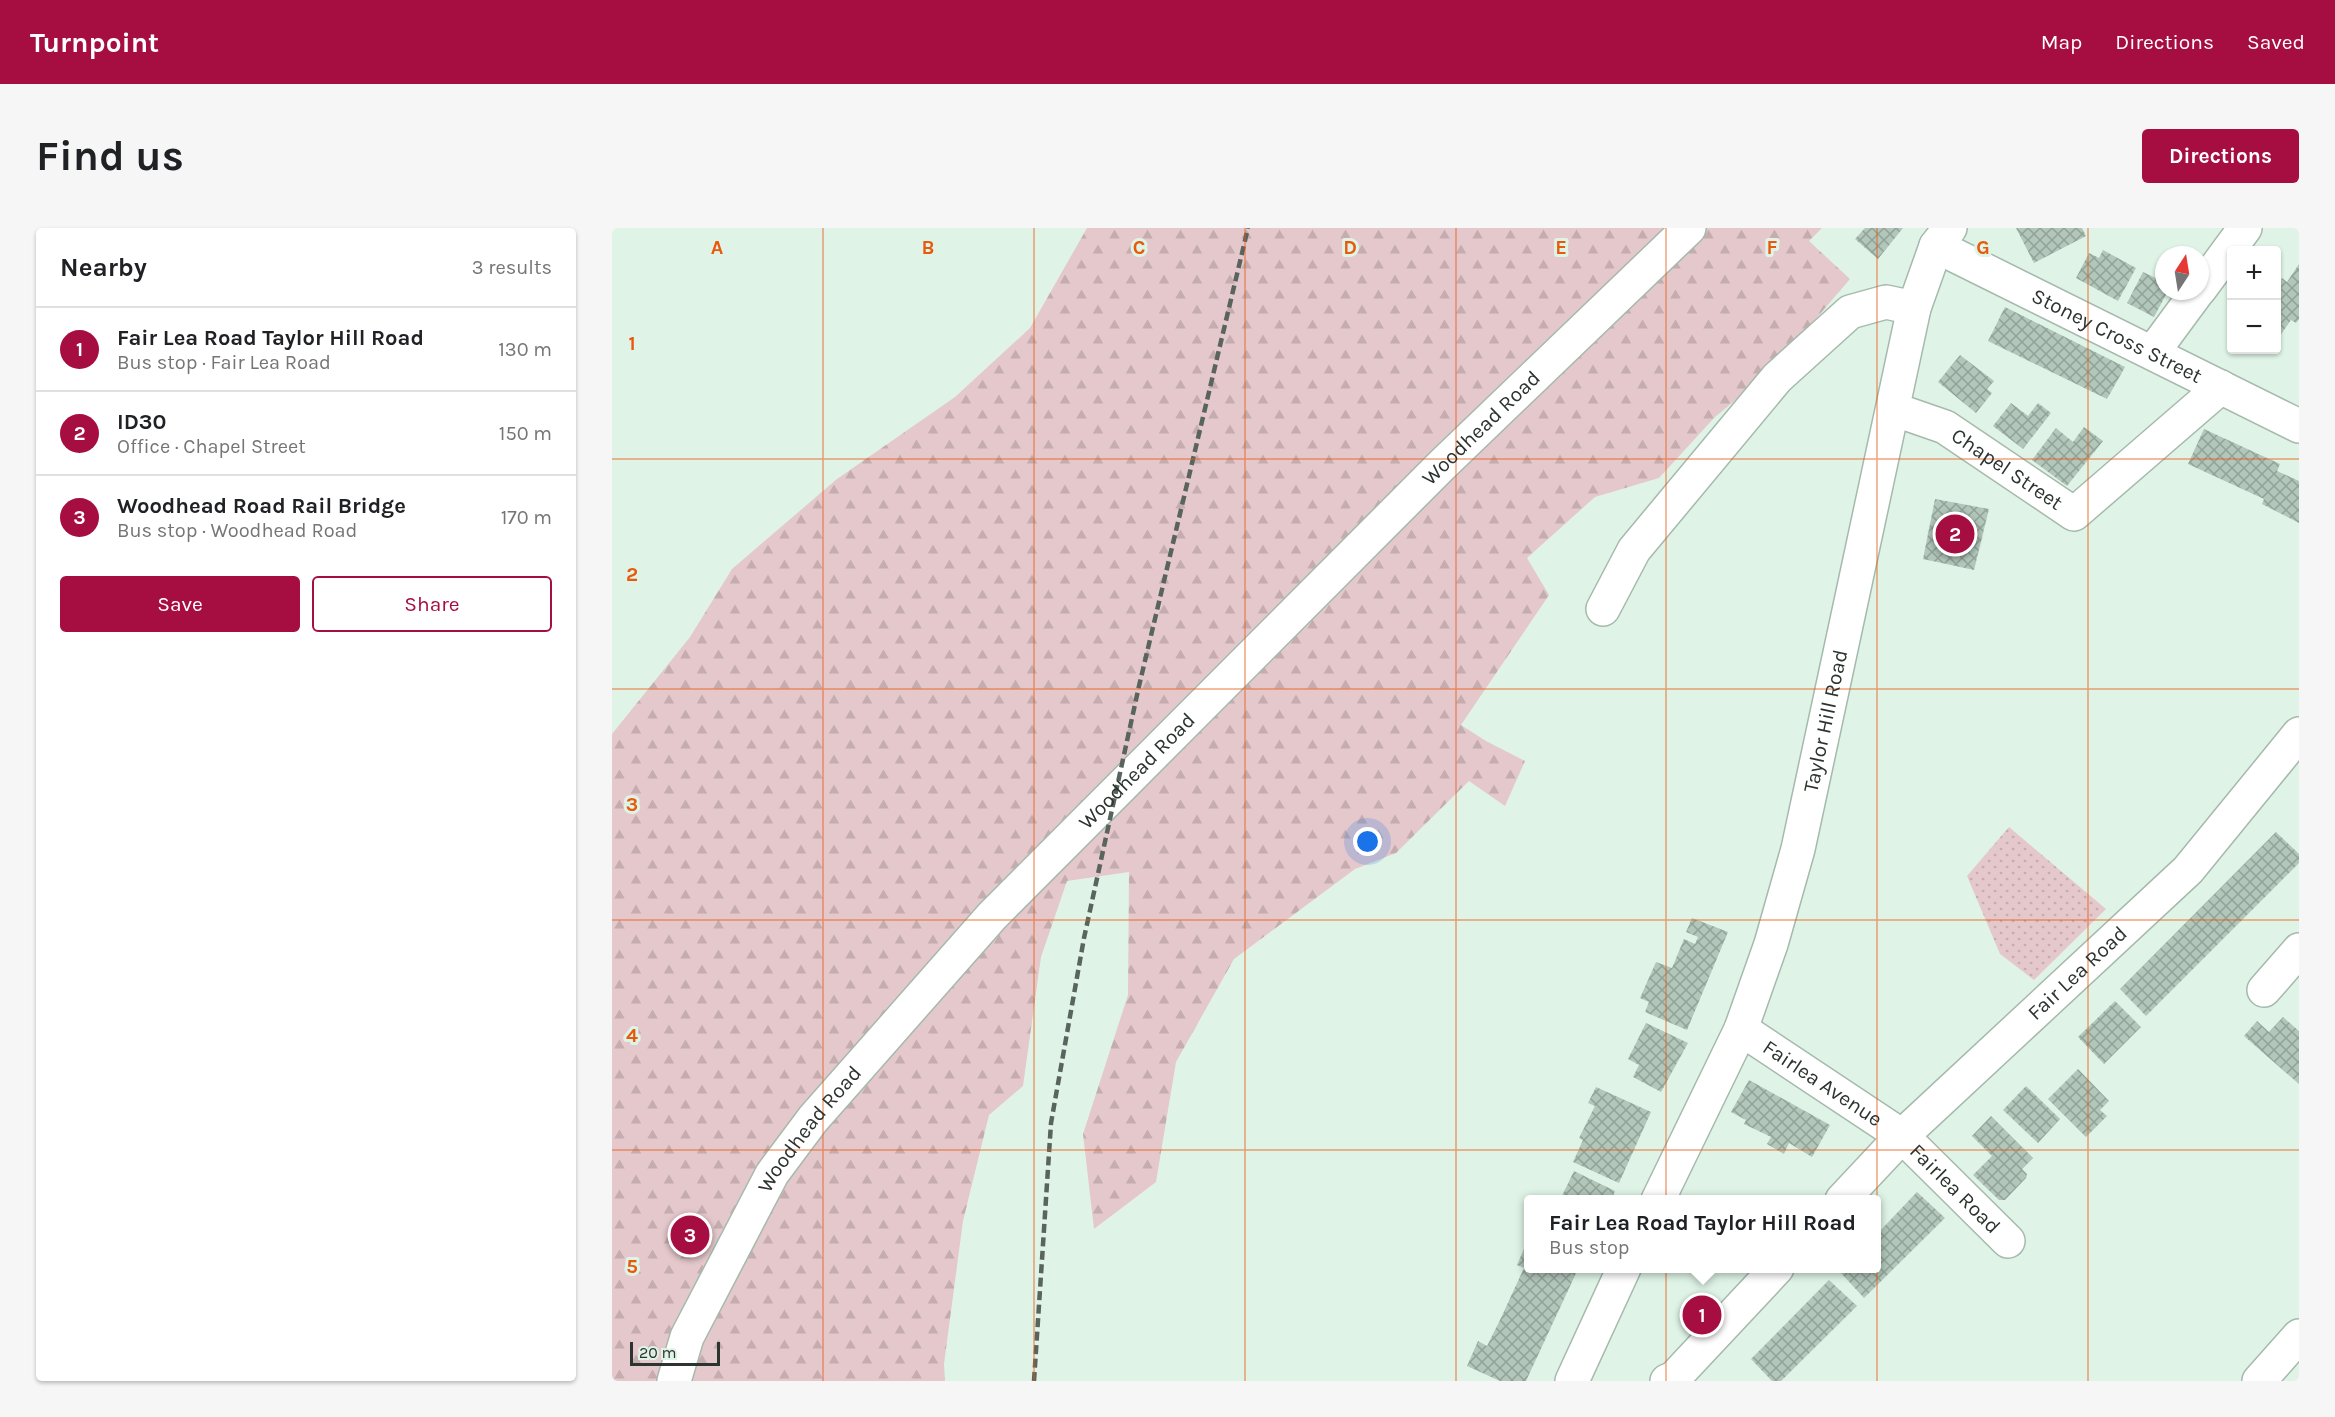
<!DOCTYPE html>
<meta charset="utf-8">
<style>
:root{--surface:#fff;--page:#f6f6f6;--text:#202124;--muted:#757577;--line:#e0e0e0;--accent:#a60e41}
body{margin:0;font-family:Karla,sans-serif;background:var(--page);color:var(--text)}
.controls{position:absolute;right:18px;top:18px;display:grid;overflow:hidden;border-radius:6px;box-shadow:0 2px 4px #0004}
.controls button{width:54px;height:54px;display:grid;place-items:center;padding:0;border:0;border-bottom:2px solid var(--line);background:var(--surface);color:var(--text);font:30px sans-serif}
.compass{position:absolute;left:1543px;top:18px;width:54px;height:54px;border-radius:50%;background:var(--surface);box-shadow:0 2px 4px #0004;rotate:12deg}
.scale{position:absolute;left:18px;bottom:15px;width:90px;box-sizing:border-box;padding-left:6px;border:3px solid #2c342f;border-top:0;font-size:16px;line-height:21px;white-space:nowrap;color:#2c342f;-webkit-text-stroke:4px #dff4e7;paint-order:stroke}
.you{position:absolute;left:756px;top:614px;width:21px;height:21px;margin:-15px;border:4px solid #fff;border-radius:50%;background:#1a73e8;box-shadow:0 0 0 9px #1a73e833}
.badge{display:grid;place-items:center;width:39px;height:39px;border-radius:50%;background:var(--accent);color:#fff;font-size:20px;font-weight:700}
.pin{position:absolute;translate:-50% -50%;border:3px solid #fff;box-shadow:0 2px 6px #0006}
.popup{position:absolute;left:912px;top:967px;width:357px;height:78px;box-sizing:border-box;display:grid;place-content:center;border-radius:6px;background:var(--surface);filter:drop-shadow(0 2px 4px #0005);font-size:20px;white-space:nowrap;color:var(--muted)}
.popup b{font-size:22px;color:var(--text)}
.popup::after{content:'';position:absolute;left:50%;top:100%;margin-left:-12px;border:12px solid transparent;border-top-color:var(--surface)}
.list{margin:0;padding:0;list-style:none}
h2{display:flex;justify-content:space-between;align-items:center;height:78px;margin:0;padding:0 24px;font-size:26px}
h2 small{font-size:20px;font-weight:400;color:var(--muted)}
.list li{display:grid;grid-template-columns:39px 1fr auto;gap:18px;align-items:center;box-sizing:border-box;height:84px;padding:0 24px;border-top:2px solid var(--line)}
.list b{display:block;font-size:22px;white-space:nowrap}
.list p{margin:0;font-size:20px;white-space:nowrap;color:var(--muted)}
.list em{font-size:20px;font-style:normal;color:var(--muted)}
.actions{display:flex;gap:12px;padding:18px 24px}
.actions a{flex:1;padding:14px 0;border:2px solid var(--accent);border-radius:6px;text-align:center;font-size:21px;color:var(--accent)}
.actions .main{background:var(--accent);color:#fff}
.map{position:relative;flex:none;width:1687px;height:1153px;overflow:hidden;border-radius:6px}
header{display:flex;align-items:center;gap:36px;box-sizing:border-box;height:84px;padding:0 30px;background:var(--accent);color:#fff}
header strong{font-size:28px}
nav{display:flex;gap:33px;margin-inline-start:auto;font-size:21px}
.intro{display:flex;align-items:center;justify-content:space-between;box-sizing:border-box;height:144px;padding:0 36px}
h1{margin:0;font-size:42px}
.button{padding:15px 27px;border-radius:6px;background:var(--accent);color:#fff;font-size:21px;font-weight:700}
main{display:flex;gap:36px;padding:0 36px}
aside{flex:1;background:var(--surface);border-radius:6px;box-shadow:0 2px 4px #0004}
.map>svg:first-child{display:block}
</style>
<header>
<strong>Turnpoint</strong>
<nav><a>Map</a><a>Directions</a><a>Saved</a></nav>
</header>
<div class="intro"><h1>Find us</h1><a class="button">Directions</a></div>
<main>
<aside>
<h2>Nearby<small>3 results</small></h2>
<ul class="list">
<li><span class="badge">1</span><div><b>Fair Lea Road Taylor Hill Road</b><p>Bus stop · Fair Lea Road</p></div><em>130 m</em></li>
<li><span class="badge">2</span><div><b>ID30</b><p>Office · Chapel Street</p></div><em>150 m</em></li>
<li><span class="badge">3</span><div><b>Woodhead Road Rail Bridge</b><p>Bus stop · Woodhead Road</p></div><em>170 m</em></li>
</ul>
<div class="actions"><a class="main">Save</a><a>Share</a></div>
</aside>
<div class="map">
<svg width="1687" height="1153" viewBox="0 0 1687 1153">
<defs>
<pattern id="forest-firs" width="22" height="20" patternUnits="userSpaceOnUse" patternTransform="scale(1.5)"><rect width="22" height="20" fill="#e5c8cb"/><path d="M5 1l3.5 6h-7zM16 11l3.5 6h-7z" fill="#c5acaf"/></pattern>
<pattern id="park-dots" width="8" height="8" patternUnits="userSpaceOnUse" patternTransform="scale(1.5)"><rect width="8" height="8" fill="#e5c8cb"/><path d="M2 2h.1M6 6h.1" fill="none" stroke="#c5acaf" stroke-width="1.8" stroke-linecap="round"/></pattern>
<pattern id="building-cross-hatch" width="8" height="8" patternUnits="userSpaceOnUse" patternTransform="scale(1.5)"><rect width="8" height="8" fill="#b2c6ba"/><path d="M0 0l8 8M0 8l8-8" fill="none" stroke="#91a298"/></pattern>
</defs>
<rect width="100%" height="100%" fill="#dff4e7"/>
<polygon fill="url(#forest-firs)" points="475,0 1210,0 1197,13 1238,51 1160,142 1103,189 1047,250 983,269 915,330 937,367 849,497 874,513 913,533 893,578 857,553 784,625 743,641 622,731 564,834 544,954 482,1001 471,906 516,767 517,644 455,653 429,729 411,858 377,887 351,993 332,1136 333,1153 0,1153 0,506 78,409 120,341 225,251 343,169 418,100"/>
<polygon fill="url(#park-dots)" points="1397,599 1494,681 1422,752 1388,726 1355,648"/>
<g fill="url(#building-cross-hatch)">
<polygon points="1253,0 1291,0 1266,31 1243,11"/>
<polygon points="1404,0 1470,0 1474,8 1422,35"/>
<polygon points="1491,22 1524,40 1506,73 1464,50 1477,25 1487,30"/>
<polygon points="1687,36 1687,91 1684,95 1679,92 1665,112 1665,57 1670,50 1675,54"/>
<polygon points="1531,44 1552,54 1552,63 1556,63 1542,89 1515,75"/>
<polygon points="1393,79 1513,139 1495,171 1376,113"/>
<polygon points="1348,127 1382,153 1375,161 1380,165 1364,185 1326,154"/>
<polygon points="1399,175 1416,188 1426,175 1439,185 1411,221 1381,198"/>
<polygon points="1472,199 1491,213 1455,258 1420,232 1444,200 1461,214"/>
<polygon points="1592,201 1668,236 1665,243 1687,253 1687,295 1650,276 1652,271 1576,236"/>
<polygon points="1323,271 1377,281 1362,342 1311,331"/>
<polygon points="1664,604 1687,626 1687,635 1534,788 1508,761"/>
<polygon points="1080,690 1116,704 1075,802 1033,784 1037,774 1028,770 1044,734 1060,740 1072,711 1083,716 1086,709 1074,704"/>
<polygon points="1503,773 1529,799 1492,836 1466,809"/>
<polygon points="1671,789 1687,803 1687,856 1632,808 1645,793 1657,804"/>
<polygon points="1034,795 1076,815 1049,864 1021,849 1027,837 1016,831"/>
<polygon points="1466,841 1497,873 1488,882 1495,888 1474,909 1436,871"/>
<polygon points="1137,852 1218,897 1200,929 1177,915 1172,926 1155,916 1159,909 1132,896 1134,892 1119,884"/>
<polygon points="1414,858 1448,891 1426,915 1391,882"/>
<polygon points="984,859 1039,884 1007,955 961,934 971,912 967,910 983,878 976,875"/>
<polygon points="1379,888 1421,930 1410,941 1415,946 1414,950 1393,972 1387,972 1361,947 1380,928 1360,908"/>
<polygon points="962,943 1003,963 999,972 948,972"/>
<polygon points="1305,964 1333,990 1252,1070 1227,1043 1230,1041 1264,1041 1264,1007"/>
<polygon points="916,1012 916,1041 966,1041 914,1153 888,1153 855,1138 866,1113 875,1118 888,1092 912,1040 905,1037"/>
<polygon points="1217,1052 1245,1078 1169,1153 1160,1153 1139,1131"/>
</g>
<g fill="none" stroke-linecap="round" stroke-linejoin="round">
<g stroke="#a5b9ad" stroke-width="36">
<g id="minor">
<path id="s1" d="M1324,18l363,180"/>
<polyline points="1588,61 1633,0"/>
<polyline points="1541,124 1586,63"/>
<path id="s2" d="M1281,181l52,18 129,87 147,-127"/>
<polyline points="991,381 1022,322 1165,150 1238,84 1274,74 1302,80"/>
<polyline points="1652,762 1687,722"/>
<path id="s3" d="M1129,801l161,107 106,105"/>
<path id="s4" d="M1046,972l83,-171 30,-85 27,-95 116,-541 22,-62 14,-18"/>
<path id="s5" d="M1230,972l60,-64 286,-266 111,-136"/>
<polyline points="960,1153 1012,1040"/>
<polyline points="1055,1153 1062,1150 1165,1040"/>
<polyline points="1647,1153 1687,1108"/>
</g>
</g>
<g stroke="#a5b9ad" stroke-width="36">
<g id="major">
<path id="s6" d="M62,1153l13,-44 85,-163 41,-55 179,-203 449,-450 248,-238"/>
</g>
</g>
<use href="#minor" stroke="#fff" stroke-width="33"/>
<use href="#major" stroke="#fff" stroke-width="33"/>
<polyline stroke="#58645d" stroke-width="4.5" stroke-dasharray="9 4.5" stroke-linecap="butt" points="422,1153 439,895 472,710 527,458 636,0"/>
</g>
<path fill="none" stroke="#e8590c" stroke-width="1.5" stroke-opacity="0.55" d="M211,0v1153M422,0v1153M633,0v1153M844,0v1153M1054,0v1153M1265,0v1153M1476,0v1153M0,231h1687M0,461h1687M0,692h1687M0,922h1687"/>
<g text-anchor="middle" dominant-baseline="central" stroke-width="6" stroke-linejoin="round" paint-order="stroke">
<g font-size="21" fill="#2c342f" stroke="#dff4e7">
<text stroke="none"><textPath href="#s1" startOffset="202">Stoney Cross Street</textPath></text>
<text stroke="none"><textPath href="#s6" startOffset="1260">Woodhead Road</textPath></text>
<text stroke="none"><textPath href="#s2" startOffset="130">Chapel Street</textPath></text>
<text stroke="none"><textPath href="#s4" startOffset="510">Taylor Hill Road</textPath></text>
<text stroke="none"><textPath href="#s6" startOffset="774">Woodhead Road</textPath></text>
<text stroke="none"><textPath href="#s5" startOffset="327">Fair Lea Road</textPath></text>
<text stroke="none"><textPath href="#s3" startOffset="98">Fairlea Avenue</textPath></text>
<text stroke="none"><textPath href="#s6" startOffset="288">Woodhead Road</textPath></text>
<text stroke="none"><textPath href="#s3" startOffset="268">Fairlea Road</textPath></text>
</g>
</g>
<g font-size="20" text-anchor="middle" font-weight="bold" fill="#e8590c" stroke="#dff4e7" stroke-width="6" stroke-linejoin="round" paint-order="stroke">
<text x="105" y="26">A</text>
<text x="316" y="26">B</text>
<text x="527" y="26">C</text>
<text x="738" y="26">D</text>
<text x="949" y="26">E</text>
<text x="1160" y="26">F</text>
<text x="1371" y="26">G</text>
<text x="20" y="122">1</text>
<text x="20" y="353">2</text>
<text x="20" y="583">3</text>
<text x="20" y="814">4</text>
<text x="20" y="1045">5</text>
</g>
</svg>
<div class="controls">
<button>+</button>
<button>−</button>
</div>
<svg class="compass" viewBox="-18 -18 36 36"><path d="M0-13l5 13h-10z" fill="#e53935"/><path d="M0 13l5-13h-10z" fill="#757577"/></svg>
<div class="scale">20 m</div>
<div class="you"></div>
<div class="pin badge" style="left:1090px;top:1087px">1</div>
<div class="popup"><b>Fair Lea Road Taylor Hill Road</b>Bus stop</div>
<div class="pin badge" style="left:1343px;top:306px">2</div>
<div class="pin badge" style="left:78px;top:1007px">3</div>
</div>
</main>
